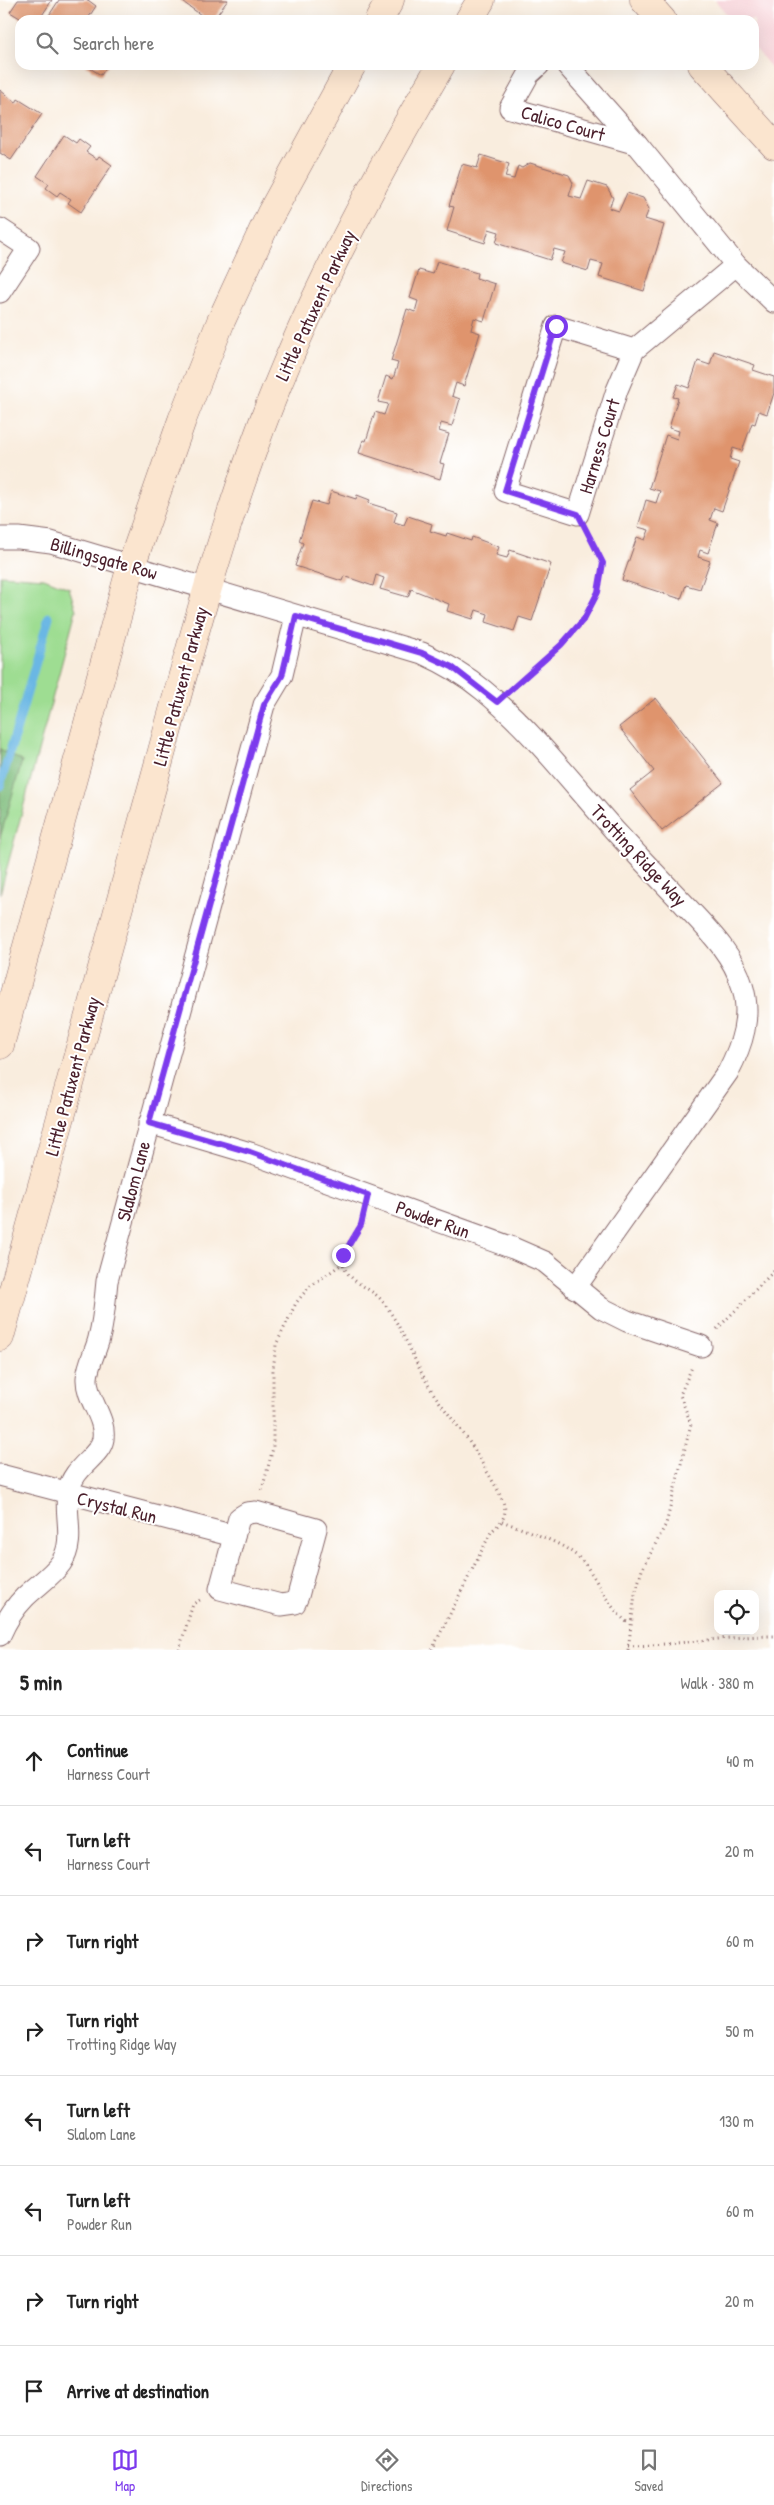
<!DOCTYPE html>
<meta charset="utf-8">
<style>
:root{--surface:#fff;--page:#f2f2f2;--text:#222;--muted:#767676;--line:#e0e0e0;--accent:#7c3aed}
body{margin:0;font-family:"Patrick Hand",sans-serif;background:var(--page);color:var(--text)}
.controls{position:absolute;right:15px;bottom:15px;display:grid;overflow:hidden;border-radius:10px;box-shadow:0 5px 20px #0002}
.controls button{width:45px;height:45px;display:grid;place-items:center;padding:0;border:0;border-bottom:1px solid var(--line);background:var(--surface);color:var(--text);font:25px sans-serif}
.stop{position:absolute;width:15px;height:15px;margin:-11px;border:4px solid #7c3aed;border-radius:50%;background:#fff}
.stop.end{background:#7c3aed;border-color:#fff;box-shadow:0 1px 5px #0008}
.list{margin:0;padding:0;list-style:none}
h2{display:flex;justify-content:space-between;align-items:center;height:65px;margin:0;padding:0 20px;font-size:21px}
h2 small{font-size:16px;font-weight:400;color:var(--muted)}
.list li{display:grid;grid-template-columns:32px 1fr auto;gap:15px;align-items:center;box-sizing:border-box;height:90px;padding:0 20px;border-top:1px solid var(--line)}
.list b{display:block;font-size:19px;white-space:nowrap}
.list p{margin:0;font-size:16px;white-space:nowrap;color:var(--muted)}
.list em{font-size:16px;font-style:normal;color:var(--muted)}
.icon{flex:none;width:28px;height:28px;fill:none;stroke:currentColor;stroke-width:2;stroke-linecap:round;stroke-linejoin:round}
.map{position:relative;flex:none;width:774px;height:1650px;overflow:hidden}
.search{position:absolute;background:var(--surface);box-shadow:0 5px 20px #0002;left:15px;right:15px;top:15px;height:55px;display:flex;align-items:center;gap:12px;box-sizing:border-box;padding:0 18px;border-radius:15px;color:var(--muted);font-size:19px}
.sheet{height:785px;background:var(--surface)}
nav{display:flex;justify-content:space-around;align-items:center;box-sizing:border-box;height:70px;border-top:1px solid var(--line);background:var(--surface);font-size:14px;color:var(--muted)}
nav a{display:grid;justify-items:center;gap:2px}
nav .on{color:var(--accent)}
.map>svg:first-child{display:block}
</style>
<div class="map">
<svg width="774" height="1650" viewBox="0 0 774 1650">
<rect width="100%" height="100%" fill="#fff"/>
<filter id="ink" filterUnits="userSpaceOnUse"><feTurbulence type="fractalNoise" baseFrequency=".02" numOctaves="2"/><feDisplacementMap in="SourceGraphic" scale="10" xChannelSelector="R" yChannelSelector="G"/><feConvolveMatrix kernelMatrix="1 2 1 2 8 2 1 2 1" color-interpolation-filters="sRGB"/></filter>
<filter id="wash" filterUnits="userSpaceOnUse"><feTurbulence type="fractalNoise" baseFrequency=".0096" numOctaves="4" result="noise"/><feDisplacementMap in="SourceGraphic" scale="20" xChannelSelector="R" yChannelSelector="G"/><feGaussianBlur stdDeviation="1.12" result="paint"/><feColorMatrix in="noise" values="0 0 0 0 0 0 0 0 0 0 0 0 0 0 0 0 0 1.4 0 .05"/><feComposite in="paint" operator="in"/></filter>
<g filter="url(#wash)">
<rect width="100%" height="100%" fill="#f9edde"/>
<polygon fill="#f7cfd5" points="715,0 774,0 774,71 754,47 754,20 731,20"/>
<polygon fill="#9edd92" stroke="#747e5e" points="0,575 44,578 69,588 76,610 0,894"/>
<polygon fill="#7ebc7c" stroke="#646e54" points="0,749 22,761 0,838"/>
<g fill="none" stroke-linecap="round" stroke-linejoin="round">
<polyline stroke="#6bb7e4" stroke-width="9" points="0,786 49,617"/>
</g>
<g id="blocks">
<g fill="#df946d">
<polygon points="18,0 52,0 39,20 23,20 10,12"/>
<polygon points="59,0 88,0 96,6 87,20 52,20 48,17"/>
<polygon points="180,0 228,0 213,20 208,20"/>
<polygon points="85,65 108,65 101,75"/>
<polygon points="0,90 16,103 18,99 42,114 11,160 0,153"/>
<polygon points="64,135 76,143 79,139 90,147 86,152 97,159 99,156 112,165 81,212 68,203 71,199 60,192 57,196 46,188 49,184 37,176"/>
<polygon points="481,155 509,164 505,177 514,179 518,166 522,168 530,163 569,175 573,183 569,196 581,199 588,181 607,187 613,198 609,208 619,211 627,193 643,198 649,209 645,219 664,225 644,291 599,277 603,264 591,261 588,271 561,263 565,252 554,249 550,260 496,243 499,232 489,229 485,243 447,231 454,207 449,206 462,164 477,168"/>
<polygon points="437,261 477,273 476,278 495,284 484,321 474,318 471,330 480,333 464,386 456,383 452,396 460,399 452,426 441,423 439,431 449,434 440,463 444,464 440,479 359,453 363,440 366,441 375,412 384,415 388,404 378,402 386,376 393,379 398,363 391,361 407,309 415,312 418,301 410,298 419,270 433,274"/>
<polygon points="714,351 755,365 753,370 774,377 774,393 767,414 759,411 755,424 752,423 742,451 733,448 730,459 739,462 722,511 714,508 710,520 718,523 708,553 700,550 698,557 710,561 700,589 686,585 681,599 622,580 637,537 645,540 649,530 638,527 646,500 656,503 660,491 649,488 666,435 677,439 679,431 669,428 678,398 673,397 678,384 689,388 698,361 710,365"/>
<polygon points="331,491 356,499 357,495 370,500 368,503 397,512 394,522 404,525 408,516 432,524 430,531 446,536 447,533 471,541 472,537 499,547 496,555 507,558 510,550 551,564 532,621 519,617 514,631 486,622 488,614 476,610 473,619 447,611 449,604 411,589 408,597 380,589 384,578 376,575 373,586 344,576 342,581 295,566 303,543 299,541 312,501 327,505"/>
<polygon points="656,698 723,783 662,831 630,790 654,771 619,727"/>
</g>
</g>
</g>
<g filter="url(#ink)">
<use href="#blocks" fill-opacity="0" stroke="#87676a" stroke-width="1"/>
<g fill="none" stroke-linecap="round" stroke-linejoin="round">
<g stroke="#87676a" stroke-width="23">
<g id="street">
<polyline points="539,65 529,74 510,108 637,144"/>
<polyline points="567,65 637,144 736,265 774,302"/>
<polyline points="0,229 29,248 0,292"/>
<polyline points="634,350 556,326 505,491 578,514 617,390 634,350 736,265"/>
<path d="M0,538h19l32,4 371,111c22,10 42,21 61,37 50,41 89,93 132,141 22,24 45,48 68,72 23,25 49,49 59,82 10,31 0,60 -14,87l-153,216"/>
<polyline points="149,1123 250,1153 513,1248 545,1262 601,1308 627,1321 701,1346"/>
<polyline points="0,1475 234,1536"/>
<polygon points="256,1512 316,1529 298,1596 295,1603 281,1605 220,1589 239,1518 247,1513"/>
<path d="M0,1635c6,-14 14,-27 25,-38 11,-11 27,-21 36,-34 15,-22 3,-48 7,-71 5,-26 32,-35 35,-53 3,-23 -17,-39 -16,-61 1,-14 9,-27 12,-40 5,-19 6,-38 8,-57l157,-576 18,-30 14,-59"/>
</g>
</g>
<g stroke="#87676a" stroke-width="29">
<g id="secondary">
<polyline points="644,0 662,20"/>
<polyline points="379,20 390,0"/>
<polyline points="469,20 481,0"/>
<polyline points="702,65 774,145"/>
<polyline points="0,1045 131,566 182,420 221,321 270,215 352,65"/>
<path d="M0,1337c48,-172 95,-345 143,-517 34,-122 65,-245 108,-365 48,-137 117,-265 190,-390"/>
</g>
</g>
<g stroke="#87676a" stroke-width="3" stroke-dasharray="1 4" stroke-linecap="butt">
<polyline points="515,687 561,645 584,619 599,592 603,563 589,535"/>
<path d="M362,1220c-3,13 -24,30 -19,44 6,20 29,23 40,38 21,27 31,61 49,89 16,25 37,46 50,72 6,11 23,36 23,48 -1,10 -7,14 -14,21l-59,118"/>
<polyline points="717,1329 774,1271"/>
<polyline points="262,1490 273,1448 273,1371 276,1345 296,1303 309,1287 342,1264"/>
<path d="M502,1521c24,10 66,22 82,42 17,22 22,42 45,61"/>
<path d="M628,1646c49,-1 97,-10 146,-10"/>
<polyline points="179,1650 193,1604 200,1600"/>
<polyline points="628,1650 635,1594 642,1570 666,1524 691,1424 680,1395 692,1367"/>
</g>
<use href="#street" stroke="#fff" stroke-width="21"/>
<use href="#secondary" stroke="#fbe5cf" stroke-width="28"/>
</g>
</g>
<g fill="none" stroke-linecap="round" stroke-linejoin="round" filter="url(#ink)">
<polyline stroke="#7c3aed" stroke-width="6" points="343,1255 361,1225 368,1195 250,1152 149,1123 264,705 282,676 296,616 422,653 452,667 497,702 561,645 584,619 598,592 603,563 578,514 505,491 556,326"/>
</g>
<g text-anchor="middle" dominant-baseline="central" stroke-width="4" stroke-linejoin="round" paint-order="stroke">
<g font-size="19" fill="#4a1f2b" stroke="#fff">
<text transform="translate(563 123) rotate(16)">Calico Court</text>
<text transform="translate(315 305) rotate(-65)">Little Patuxent Parkway</text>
<text transform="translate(599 446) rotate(-73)">Harness Court</text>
<text transform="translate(104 558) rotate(16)">Billingsgate Row</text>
<text transform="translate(180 686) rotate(-75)">Little Patuxent Parkway</text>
<text transform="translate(639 855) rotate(47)">Trotting Ridge Way</text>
<text transform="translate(72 1076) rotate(-75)">Little Patuxent Parkway</text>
<text transform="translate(133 1181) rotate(-75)">Slalom Lane</text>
<text transform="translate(433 1219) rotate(20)">Powder Run</text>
<text transform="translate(117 1507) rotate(14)">Crystal Run</text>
</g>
</g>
</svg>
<div class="controls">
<button><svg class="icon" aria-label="locate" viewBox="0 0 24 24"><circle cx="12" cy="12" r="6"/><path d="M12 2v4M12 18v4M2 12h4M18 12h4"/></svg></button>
</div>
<div class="stop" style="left:556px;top:326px"></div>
<div class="stop end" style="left:343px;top:1255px"></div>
<div class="search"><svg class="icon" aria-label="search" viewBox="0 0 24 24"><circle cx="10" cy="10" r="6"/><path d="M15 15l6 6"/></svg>Search here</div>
</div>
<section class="sheet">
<h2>5 min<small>Walk · 380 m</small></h2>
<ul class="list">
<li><svg class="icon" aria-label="ahead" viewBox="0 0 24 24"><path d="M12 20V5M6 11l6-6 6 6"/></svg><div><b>Continue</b><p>Harness Court</p></div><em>40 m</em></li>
<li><svg class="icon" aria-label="left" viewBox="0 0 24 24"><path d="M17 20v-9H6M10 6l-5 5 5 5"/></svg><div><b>Turn left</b><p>Harness Court</p></div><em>20 m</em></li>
<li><svg class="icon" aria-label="right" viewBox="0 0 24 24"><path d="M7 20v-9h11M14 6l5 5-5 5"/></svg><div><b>Turn right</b></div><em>60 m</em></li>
<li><svg class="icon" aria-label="right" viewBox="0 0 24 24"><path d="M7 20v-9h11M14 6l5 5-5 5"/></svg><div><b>Turn right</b><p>Trotting Ridge Way</p></div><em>50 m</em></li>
<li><svg class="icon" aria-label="left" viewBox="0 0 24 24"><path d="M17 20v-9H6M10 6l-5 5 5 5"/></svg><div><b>Turn left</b><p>Slalom Lane</p></div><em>130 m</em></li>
<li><svg class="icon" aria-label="left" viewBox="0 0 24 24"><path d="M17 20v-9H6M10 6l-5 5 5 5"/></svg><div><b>Turn left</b><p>Powder Run</p></div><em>60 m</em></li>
<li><svg class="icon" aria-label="right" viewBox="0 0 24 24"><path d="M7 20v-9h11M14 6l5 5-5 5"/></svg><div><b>Turn right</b></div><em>20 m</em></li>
<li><svg class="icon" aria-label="arrive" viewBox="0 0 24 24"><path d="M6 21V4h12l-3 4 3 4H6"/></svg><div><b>Arrive at destination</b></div></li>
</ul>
</section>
<nav>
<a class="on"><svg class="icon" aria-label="map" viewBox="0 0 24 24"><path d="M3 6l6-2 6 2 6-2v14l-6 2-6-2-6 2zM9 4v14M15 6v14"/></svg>Map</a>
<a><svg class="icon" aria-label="directions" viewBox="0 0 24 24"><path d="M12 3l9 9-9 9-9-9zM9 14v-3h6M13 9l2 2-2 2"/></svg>Directions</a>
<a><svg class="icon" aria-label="saved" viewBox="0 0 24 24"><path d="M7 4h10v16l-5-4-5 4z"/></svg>Saved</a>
</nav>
